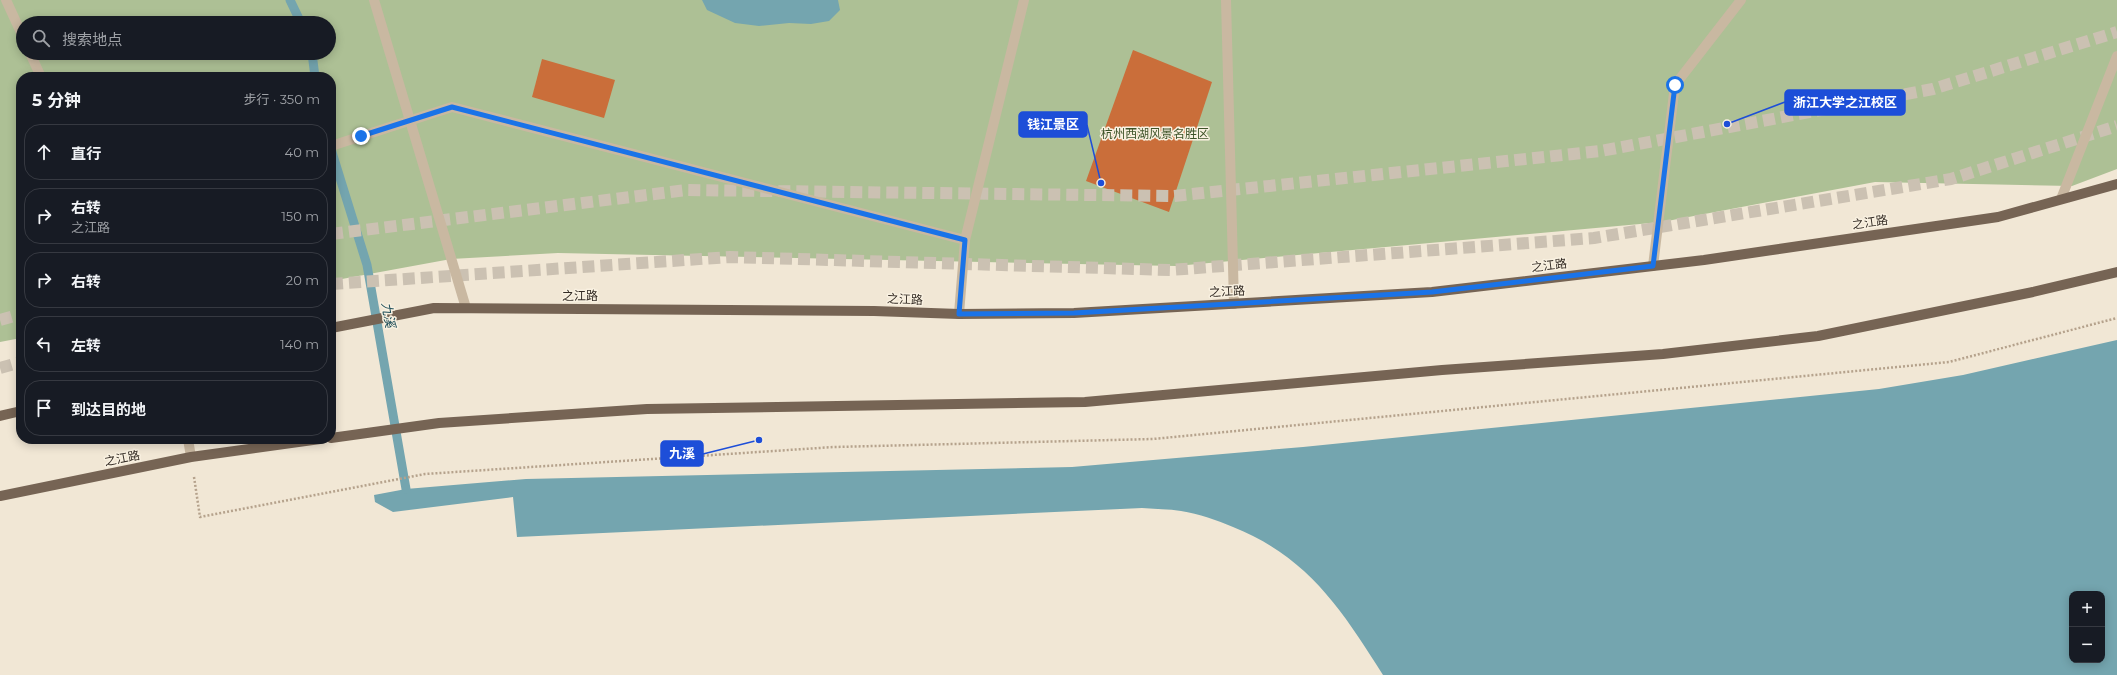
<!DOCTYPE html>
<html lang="zh">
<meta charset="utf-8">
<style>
:root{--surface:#171b24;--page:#20242c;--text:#f1f3f6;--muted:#9ea1a6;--line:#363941}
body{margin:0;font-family:Montserrat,"Noto Sans SC",sans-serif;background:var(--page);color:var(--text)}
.controls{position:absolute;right:12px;bottom:12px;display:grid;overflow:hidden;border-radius:8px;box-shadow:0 2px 10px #0003}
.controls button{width:36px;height:36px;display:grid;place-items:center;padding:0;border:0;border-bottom:1px solid var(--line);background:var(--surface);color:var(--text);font:20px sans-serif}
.stop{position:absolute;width:12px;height:12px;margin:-9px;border:3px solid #1a73e8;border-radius:50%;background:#fff}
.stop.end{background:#1a73e8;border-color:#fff;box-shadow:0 1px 4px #0008}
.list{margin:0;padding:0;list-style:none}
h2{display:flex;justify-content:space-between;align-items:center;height:52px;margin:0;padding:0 16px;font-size:17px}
h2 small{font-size:13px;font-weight:400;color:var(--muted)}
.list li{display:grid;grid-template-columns:26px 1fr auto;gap:12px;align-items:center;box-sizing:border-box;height:56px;margin:0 8px 8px;padding:0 8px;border:1px solid var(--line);border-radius:16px}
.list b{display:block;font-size:15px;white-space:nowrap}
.list p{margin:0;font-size:13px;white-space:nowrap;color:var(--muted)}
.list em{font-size:13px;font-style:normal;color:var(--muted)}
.icon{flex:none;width:22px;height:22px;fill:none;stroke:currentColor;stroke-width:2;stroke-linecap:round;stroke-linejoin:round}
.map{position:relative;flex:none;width:2117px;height:675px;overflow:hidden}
.search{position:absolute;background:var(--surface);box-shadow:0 2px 10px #0003;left:16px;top:16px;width:320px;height:44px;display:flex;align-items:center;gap:10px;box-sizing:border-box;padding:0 14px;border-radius:22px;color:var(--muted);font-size:15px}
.panel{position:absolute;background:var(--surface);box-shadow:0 2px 10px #0003;left:16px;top:72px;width:320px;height:372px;border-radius:16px}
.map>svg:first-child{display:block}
</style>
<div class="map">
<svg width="2117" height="675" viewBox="0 0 2117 675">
<rect width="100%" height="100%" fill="#f1e7d5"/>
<path fill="#adc095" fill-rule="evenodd" d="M0,0h2117v169l-45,17 -197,-4 -213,40 -486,44 -618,-13 -107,6 -120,22v-204h-310v261l-21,4zM23,23h306v30h-306z"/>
<g fill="#74a5af" fill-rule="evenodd">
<polygon points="702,0 838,0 840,10 829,21 811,24 789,23 759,26 735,23 707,10"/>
<path d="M2117,340v335h-734c-41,-65 -75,-118 -150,-148 -16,-7 -34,-13 -52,-16 -12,-2 -26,-2 -39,-3l-625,29 -4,-40 -120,15 -18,-10 -1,-7 32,-6 120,-10 546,-12 231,-20 576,-58 84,-14zM2072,594h30v66h-30z"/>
</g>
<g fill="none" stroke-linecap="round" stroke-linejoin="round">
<g stroke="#74a5af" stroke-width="9">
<polyline points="290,0 301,23"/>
<polyline points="312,53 315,77"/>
<polyline points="331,149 367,265 406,489"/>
</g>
</g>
<g fill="#ca6e3a">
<polygon points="1133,50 1212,82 1169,212 1086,181"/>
<polygon points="542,59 615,80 604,118 532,97"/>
</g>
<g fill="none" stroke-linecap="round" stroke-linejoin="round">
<g stroke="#cbc1b2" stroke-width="12" stroke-dasharray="12 6" stroke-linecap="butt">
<polyline points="331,234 687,190 1174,196 1601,151 1933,89 2117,32"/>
<polyline points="331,284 730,257 1170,270 1594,238 1951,179 2117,126"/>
<polyline points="0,320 21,314"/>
<polyline points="0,368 21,362"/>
</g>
<polyline stroke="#b5a28c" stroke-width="2.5" stroke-dasharray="2 2" stroke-linecap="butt" points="194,477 200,517 425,474 834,447 1153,439 1949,362 2117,318"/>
<g stroke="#c9b8a1" stroke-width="10">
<polyline points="374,0 466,308"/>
<polyline points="331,146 452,107 965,240 959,314"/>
<polyline points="2061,199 2117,56"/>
<polyline points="965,240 1024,0"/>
</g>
<g stroke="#c9b8a1" stroke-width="10">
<polyline points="6,0 23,37"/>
<polyline points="1226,0 1234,304"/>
<polyline points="30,53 41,77"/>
<polyline points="1653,266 1675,85 1741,0"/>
<polyline points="188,439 191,457"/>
</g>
<g stroke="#766454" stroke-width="10">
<polyline points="331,328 434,308 874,311 959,314 1074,313 1432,292 1704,260 1998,217 2117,184"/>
<polyline points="0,416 21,411"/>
<polyline points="331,438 439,423 647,409 1085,402 1442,370 1663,354 1818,336 2033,292 2117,272"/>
<polyline points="0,496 191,457 320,439"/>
</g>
</g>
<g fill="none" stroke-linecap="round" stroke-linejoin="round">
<polyline stroke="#1a73e8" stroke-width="5" points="361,136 452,107 965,240 959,314 1074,313 1432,292 1653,266 1675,85"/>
</g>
<g text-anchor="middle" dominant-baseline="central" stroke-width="3" stroke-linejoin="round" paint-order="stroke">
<g font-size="12" fill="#3d5227" stroke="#f9f1e1">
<text x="1155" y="133">杭州西湖风景名胜区</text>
</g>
<g font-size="12" fill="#332b24" stroke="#f9f1e1">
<text transform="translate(1870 222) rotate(-8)">之江路</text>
<text transform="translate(1549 265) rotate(-7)">之江路</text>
<text transform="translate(1227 291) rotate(-3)">之江路</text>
<text x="580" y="295">之江路</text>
<text transform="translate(905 299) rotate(2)">之江路</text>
<text transform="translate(122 458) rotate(-11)">之江路</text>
</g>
<g font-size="13" font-style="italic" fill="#194a55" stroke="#f9f1e1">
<text transform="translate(389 315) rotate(80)">九溪</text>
</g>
</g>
<path fill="none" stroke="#1d4ed8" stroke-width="1.5" d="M1727 124L1785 102M1101 183L1087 125M759 440L703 454"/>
<g fill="#1d4ed8" stroke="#f9f1e1" stroke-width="1.5">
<circle cx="1727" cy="124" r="4"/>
<circle cx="1101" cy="183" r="4"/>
<circle cx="759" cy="440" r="4"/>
</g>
<g fill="#1d4ed8" stroke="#1d4ed8" stroke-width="1.5">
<rect x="1785" y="90" width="120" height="25" rx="4"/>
<rect x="1019" y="112" width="68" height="25" rx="4"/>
<rect x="661" y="441" width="42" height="25" rx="4"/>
</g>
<g font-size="13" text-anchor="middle" font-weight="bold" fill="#fff">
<text x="1845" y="107">浙江大学之江校区</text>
<text x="1053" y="129">钱江景区</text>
<text x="682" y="458">九溪</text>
</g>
</svg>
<div class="controls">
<button>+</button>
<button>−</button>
</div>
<div class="stop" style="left:1675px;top:85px"></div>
<div class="stop end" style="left:361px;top:136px"></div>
<div class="search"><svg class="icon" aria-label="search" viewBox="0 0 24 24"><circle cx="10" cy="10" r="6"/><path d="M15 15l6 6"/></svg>搜索地点</div>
<section class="panel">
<h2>5 分钟<small>步行 · 350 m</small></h2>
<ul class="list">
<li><svg class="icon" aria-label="ahead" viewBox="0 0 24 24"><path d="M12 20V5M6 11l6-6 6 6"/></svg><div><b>直行</b></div><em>40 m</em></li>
<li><svg class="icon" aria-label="right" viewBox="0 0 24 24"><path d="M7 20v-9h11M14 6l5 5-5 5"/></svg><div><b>右转</b><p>之江路</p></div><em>150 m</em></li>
<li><svg class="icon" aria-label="right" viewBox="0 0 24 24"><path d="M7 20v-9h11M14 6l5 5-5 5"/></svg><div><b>右转</b></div><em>20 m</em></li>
<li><svg class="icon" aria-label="left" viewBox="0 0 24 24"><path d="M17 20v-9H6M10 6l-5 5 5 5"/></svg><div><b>左转</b></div><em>140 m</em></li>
<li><svg class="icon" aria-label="arrive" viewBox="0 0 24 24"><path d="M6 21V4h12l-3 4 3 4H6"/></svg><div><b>到达目的地</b></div></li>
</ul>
</section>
</div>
